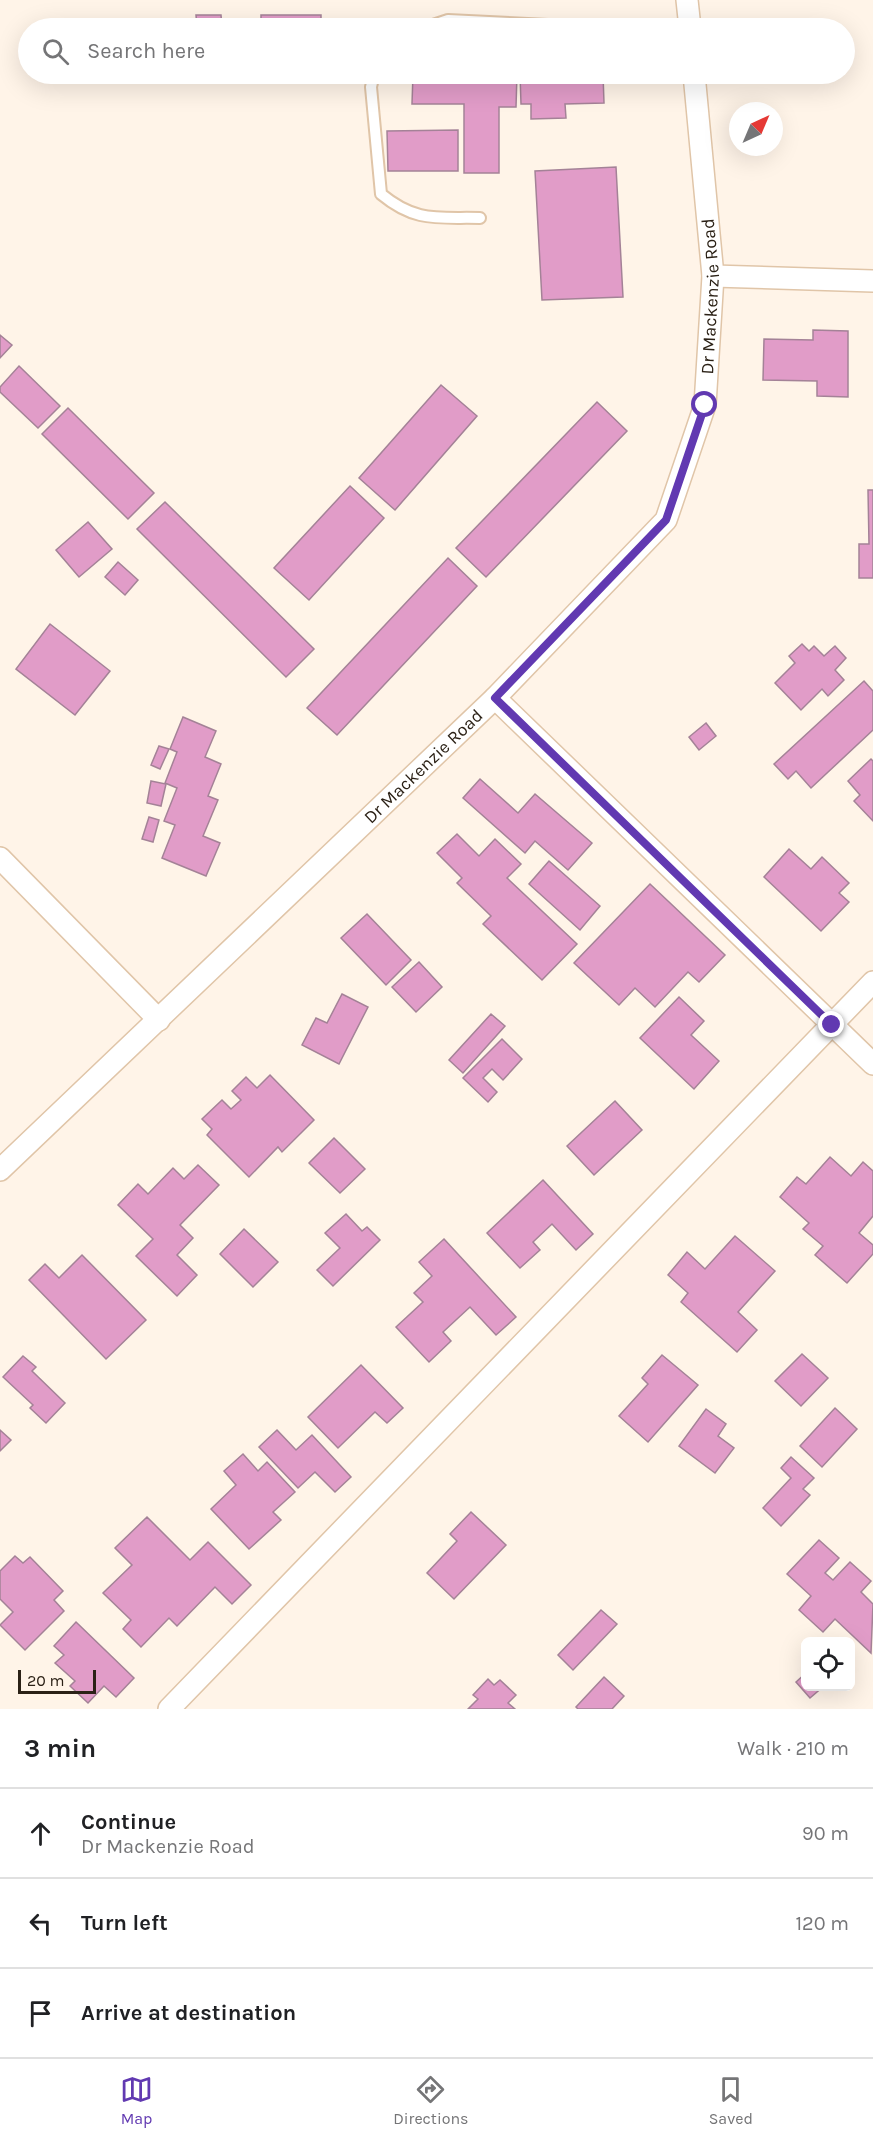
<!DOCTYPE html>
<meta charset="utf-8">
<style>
:root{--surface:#fff;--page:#f2f2f2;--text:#202124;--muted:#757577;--line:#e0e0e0;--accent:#6139b1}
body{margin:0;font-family:Karla,sans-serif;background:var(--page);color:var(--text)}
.controls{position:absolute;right:18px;bottom:18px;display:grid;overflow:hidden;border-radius:9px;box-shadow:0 6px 24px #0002}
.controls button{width:54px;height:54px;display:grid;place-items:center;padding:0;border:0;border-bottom:2px solid var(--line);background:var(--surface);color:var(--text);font:30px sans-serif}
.compass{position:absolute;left:729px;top:102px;width:54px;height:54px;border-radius:50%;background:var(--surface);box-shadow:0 6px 24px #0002;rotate:44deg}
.scale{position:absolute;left:18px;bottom:15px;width:78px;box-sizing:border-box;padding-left:6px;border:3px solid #2b2116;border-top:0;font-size:16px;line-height:21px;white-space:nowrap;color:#2b2116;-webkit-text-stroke:4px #fff4e8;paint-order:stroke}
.stop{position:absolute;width:18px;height:18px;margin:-14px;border:4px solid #6139b1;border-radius:50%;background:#fff}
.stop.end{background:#6139b1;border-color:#fff;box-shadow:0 2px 6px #0008}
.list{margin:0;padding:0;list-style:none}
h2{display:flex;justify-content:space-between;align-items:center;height:78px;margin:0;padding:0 24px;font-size:26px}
h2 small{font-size:20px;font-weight:400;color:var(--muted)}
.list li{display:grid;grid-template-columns:39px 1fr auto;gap:18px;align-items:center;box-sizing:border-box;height:90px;padding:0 24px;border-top:2px solid var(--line)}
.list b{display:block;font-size:22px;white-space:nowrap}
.list p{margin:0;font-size:20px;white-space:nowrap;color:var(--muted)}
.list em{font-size:20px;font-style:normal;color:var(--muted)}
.icon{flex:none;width:33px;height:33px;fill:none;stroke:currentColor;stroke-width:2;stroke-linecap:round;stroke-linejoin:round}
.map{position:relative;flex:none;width:873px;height:1709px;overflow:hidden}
.search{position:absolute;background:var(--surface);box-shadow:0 6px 24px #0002;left:18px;right:18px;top:18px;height:66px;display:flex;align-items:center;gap:15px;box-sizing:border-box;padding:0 21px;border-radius:33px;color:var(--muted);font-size:22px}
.sheet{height:348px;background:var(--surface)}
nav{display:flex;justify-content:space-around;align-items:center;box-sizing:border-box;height:84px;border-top:2px solid var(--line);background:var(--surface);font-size:16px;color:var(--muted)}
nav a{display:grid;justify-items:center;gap:3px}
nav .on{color:var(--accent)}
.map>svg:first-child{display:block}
</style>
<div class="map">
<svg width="873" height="1709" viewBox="0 0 873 1709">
<rect width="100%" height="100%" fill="#fff4e8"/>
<g fill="#e19cc8" stroke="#a48297" stroke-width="1.5">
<polygon points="196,15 221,15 222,28 197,28"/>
<rect x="261" y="15" width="60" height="13"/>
<polygon points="151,24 151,28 117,28 117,25"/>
<polygon points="461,25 499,25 498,28 461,28"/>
<polygon points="413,74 517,74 516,107 499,107 499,173 464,173 464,104 412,104"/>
<polygon points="520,74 603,74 604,103 565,104 566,118 531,119 531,104 521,104"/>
<polygon points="458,130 458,171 388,171 387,131"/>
<polygon points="616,167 623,297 542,300 535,171"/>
<polygon points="813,330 848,331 848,397 817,396 817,381 763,380 764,339 813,340"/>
<polygon points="0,335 12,345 0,358"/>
<polygon points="19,366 60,406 38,428 0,392 0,387"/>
<polygon points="441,385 477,416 395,510 359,478"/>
<polygon points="597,402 627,431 486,577 456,548"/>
<polygon points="68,408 154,493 128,519 42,434"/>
<polygon points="350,486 384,518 309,600 274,568"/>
<polygon points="868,490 873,490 873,578 859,578 859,544 869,544"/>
<polygon points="165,502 314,649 286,677 137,529"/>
<polygon points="88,522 112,549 79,577 56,550"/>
<polygon points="448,558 477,586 337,735 307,708"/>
<polygon points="118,562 138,580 125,595 105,577"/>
<polygon points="50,624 110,671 75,715 16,669"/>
<polygon points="802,644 809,651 814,646 824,656 835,646 846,658 835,670 844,680 828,696 822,689 801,710 775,683 795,663 789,656"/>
<polygon points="864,681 873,691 873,730 811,788 796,771 788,779 774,764"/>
<polygon points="183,717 216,731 205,757 221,764 208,796 218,800 203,836 220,843 206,876 162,858 175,825 164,821 177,788 165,783 177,752 170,749"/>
<polygon points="706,723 716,736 699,750 689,737"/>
<polygon points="159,746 169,749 160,769 151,765"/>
<polygon points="871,759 873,761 873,821 854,801 860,795 848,781"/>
<polygon points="480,779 518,813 535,794 592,843 568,870 535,841 525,853 463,798"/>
<polygon points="151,781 166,784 161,806 147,803"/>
<polygon points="149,817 159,820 153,842 142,839"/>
<polygon points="457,834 479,856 495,839 521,864 507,878 577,944 542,980 483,924 491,916 457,883 462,878 437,853"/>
<polygon points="789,849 811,869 822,857 849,883 839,893 849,902 821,931 764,877"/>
<polygon points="549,861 600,906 580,930 529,884"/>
<polygon points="650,884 725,955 699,982 688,972 655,1007 635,988 619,1005 574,963"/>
<polygon points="367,914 411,960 386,985 341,938"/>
<polygon points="419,962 442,987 416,1012 392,987"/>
<polygon points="342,994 368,1007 339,1064 302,1045 316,1018 327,1023"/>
<polygon points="679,997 704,1021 691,1035 719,1061 694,1089 640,1038"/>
<polygon points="491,1014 505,1026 463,1073 449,1060"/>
<polygon points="502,1039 522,1059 503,1080 492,1069 483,1078 497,1092 488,1102 463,1078"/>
<polygon points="270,1075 314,1120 282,1152 278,1147 249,1177 207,1135 212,1129 202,1119 222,1100 231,1109 241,1100 232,1091 246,1077 257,1088"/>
<polygon points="615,1101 642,1130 594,1175 567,1146"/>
<polygon points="334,1138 365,1169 340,1193 309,1163"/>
<polygon points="830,1157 851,1176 863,1162 873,1171 873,1216 859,1233 873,1245 873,1254 847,1283 815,1255 823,1246 803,1229 809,1223 780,1197 797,1177 806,1184"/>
<polygon points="198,1165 219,1185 180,1225 193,1238 177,1255 197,1275 177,1296 136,1256 153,1239 118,1205 138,1184 148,1194 173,1168 184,1179"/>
<polygon points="543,1180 593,1234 576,1250 552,1224 533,1242 540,1250 520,1268 487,1233"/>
<polygon points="346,1214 362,1231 367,1227 380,1240 333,1286 317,1270 340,1248 325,1233"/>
<polygon points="244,1229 278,1262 253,1287 220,1254"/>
<polygon points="735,1236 775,1271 738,1312 757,1330 737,1352 681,1302 688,1293 668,1275 687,1252 705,1269"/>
<polygon points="444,1239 516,1317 496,1335 470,1307 443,1332 451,1341 429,1362 396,1327 423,1302 414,1293 432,1276 419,1262"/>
<polygon points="82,1255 146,1320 106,1359 29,1280 45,1264 59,1278"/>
<polygon points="802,1354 828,1378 801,1406 775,1381"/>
<polygon points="662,1355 698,1385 648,1442 619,1416 648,1384 642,1378"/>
<polygon points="23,1356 36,1367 32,1371 65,1403 46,1423 30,1408 33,1405 3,1377"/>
<polygon points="361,1365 403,1408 387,1423 375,1412 338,1448 308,1417"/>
<polygon points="835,1408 857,1429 822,1467 800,1446"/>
<polygon points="706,1409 726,1424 718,1436 734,1448 715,1473 679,1446"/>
<polygon points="0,1430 11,1440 0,1451"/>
<polygon points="277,1430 296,1450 312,1435 351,1477 335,1492 315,1472 298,1488 259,1447"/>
<polygon points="243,1454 258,1471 267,1462 295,1492 273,1512 281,1520 249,1549 211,1509 236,1485 224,1471"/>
<polygon points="791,1457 814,1478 803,1489 810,1495 781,1526 763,1508 791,1478 781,1468"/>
<polygon points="471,1512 506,1545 454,1599 427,1573 457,1541 450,1534"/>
<polygon points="147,1517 190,1560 208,1542 251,1585 232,1604 215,1587 177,1626 169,1618 141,1647 123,1629 131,1620 103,1593 132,1565 115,1548"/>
<polygon points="819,1540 839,1558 825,1573 833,1580 850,1562 871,1581 861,1592 873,1604 871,1653 835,1619 823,1632 799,1610 811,1596 787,1574"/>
<polygon points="15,1556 23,1563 30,1557 63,1591 54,1600 64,1611 25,1650 0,1625 13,1612 0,1599 0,1571"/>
<polygon points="601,1610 617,1624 573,1670 558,1655"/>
<polygon points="76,1622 134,1678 116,1697 104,1686 88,1703 70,1686 75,1681 55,1663 64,1655 54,1646"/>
<polygon points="806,1673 806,1686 824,1686 810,1698 796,1682"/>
<polygon points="604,1677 624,1696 612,1709 578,1709 576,1707"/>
<polygon points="488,1679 494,1685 500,1680 516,1695 508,1703 515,1709 468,1709 478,1699 473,1695"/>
</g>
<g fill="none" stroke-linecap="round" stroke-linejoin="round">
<g stroke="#e0c5a8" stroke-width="14">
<g id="service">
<polyline points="424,28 448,20 609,28"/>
<path d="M374,74l-3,13 10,107c35,29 57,23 99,24"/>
</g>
</g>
<g stroke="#e0c5a8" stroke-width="24">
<g id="minor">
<polyline points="687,0 690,28"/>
<polyline points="713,276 873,281"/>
<polyline points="495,698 873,1064"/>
<polyline points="0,858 159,1020"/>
<path id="s1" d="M0,1170l495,-472 171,-178 39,-115 8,-129 -19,-202"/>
<polyline points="169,1709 873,982"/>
</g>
</g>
<use href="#service" stroke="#fff" stroke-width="10"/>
<use href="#minor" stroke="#fff" stroke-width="21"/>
</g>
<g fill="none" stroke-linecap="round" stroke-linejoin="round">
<polyline stroke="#6139b1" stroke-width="8" points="705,405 666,520 495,698 832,1025"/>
</g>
<g text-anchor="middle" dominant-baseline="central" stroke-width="5" stroke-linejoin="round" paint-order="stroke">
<g font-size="18" fill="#2b2116" stroke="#fff4e8">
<text stroke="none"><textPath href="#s1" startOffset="1161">Dr Mackenzie Road</textPath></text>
<text stroke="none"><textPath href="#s1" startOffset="585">Dr Mackenzie Road</textPath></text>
</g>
</g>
</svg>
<div class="controls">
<button><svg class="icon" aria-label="locate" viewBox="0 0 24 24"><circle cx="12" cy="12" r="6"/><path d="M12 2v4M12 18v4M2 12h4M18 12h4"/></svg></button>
</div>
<svg class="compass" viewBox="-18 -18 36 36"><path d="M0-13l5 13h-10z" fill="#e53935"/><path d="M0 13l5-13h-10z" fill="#757577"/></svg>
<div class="scale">20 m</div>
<div class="stop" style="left:705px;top:405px"></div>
<div class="stop end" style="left:832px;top:1025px"></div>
<div class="search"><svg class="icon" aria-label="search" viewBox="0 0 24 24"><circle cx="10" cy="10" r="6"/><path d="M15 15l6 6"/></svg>Search here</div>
</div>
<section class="sheet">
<h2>3 min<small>Walk · 210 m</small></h2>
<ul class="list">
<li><svg class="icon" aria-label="ahead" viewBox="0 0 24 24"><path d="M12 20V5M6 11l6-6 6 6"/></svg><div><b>Continue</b><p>Dr Mackenzie Road</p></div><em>90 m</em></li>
<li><svg class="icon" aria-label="left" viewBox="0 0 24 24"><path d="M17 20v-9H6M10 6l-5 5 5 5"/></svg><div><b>Turn left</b></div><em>120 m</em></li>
<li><svg class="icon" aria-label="arrive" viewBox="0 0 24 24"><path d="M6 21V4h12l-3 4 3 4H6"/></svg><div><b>Arrive at destination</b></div></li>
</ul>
</section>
<nav>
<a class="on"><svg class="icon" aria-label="map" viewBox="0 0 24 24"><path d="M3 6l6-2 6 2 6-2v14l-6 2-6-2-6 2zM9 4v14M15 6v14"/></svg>Map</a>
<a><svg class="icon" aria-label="directions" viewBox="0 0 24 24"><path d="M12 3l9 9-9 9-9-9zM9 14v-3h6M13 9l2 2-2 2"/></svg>Directions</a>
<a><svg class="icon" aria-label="saved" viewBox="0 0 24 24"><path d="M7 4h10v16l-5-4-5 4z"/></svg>Saved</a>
</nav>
